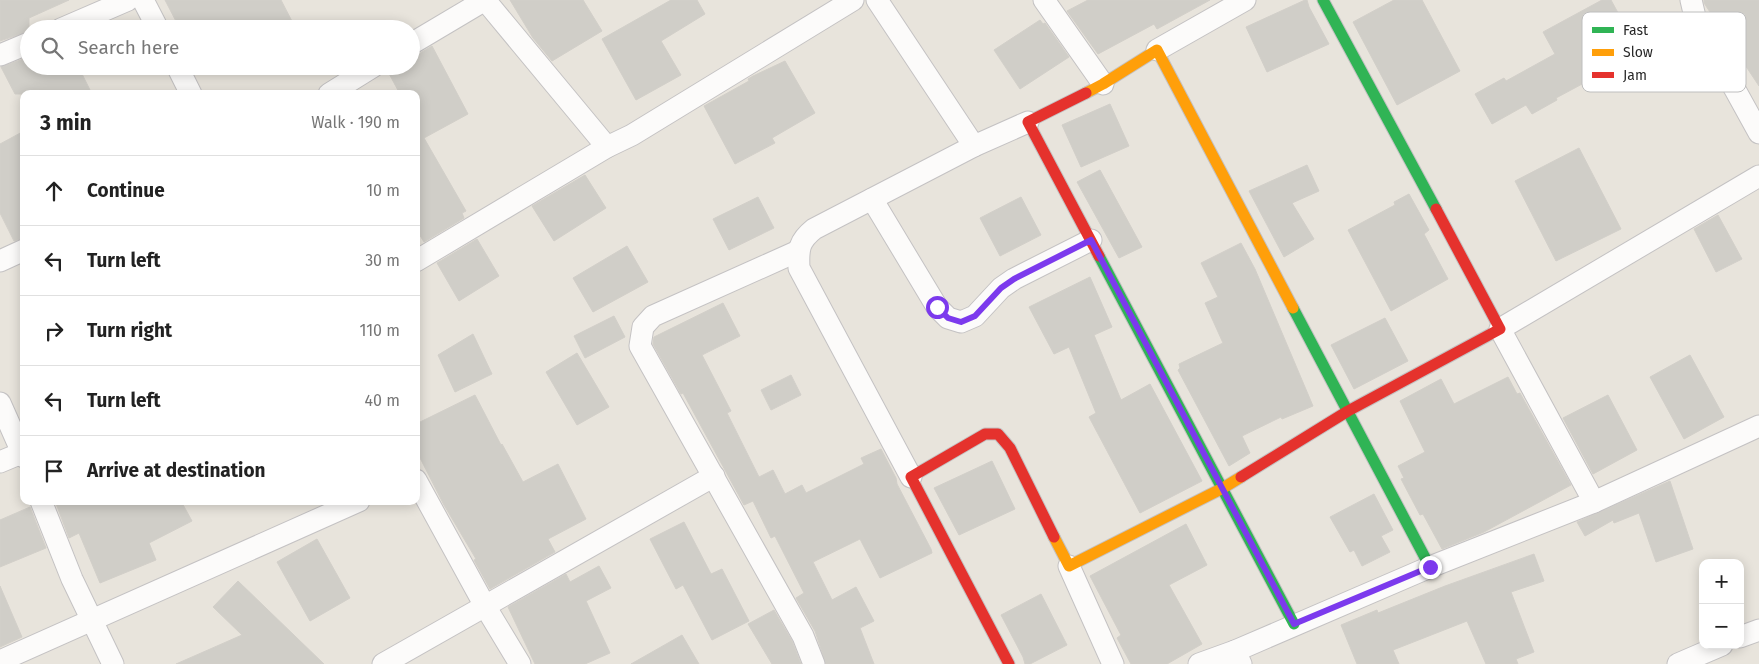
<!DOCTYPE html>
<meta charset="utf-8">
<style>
:root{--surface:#fff;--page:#f6f6f6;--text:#222;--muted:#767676;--line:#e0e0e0}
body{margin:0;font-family:"Fira Sans",sans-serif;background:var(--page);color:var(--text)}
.controls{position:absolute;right:15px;bottom:15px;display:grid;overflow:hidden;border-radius:10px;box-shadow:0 2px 12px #0003}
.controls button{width:45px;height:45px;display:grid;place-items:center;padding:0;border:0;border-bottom:1px solid var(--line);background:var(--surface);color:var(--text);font:25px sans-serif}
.stop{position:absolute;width:15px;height:15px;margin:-11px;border:4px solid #7c3aed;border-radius:50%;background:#fff}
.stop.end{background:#7c3aed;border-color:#fff;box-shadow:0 1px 5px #0008}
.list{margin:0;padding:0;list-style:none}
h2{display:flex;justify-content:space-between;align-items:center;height:65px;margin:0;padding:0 20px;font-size:21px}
h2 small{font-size:16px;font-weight:400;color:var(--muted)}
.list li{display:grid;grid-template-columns:32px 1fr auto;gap:15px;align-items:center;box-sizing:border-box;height:70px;padding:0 20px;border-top:1px solid var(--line)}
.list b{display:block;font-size:19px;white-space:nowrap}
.list em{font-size:16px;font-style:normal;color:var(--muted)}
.icon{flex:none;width:28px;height:28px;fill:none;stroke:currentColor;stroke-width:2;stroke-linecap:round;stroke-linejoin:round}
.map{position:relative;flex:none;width:1759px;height:664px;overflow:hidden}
.search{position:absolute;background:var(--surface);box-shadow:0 2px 12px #0003;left:20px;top:20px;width:400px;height:55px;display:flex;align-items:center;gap:12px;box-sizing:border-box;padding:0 18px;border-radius:28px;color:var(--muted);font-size:19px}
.panel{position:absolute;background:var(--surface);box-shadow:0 2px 12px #0003;left:20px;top:90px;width:400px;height:415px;border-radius:10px}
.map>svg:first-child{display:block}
</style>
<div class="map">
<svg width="1759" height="664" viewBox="0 0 1759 664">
<rect width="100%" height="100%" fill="#e8e4dc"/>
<g fill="#d0cec8" stroke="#d2cfc9">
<polygon points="0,0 69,0 29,18 29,31 0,41"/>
<polygon points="165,0 281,0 296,29 180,29"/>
<polygon points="510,0 583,0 602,31 552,61 533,38"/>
<polygon points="671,0 697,0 705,14 661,41 681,75 636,100 602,39"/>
<polygon points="1088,0 1210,0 1157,29 1154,24 1098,54 1067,11"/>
<polygon points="1305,0 1307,0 1309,7 1329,44 1267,72 1246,27"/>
<polygon points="1394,0 1422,0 1460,71 1397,105 1353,22"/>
<polygon points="1602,0 1611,0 1640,53 1556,98 1557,100 1532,114 1526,105 1492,124 1475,94 1504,78 1506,81 1555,54 1543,32"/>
<polygon points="1704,0 1759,0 1759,86 1704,3"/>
<polygon points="1040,20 1043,24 1045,23 1069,57 1020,89 994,50"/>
<polygon points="432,46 468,114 424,138 466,211 462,213 464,218 424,242 416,229 416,125 418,128 416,124 416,94 400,94 386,68 386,66 411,66 411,56 417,55"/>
<polygon points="29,57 29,66 78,66 92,94 15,94 1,67"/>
<polygon points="785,61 815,113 772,138 775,143 735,164 704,106 749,81 748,79 753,76"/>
<polygon points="1110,104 1129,146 1081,167 1062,125"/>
<polygon points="24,131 24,238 14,241 0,213 0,144"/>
<polygon points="1579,148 1621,229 1556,261 1515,181"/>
<polygon points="1307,165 1319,191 1292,203 1314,239 1284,257 1249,191"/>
<polygon points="1100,170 1142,247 1119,258 1077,182"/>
<polygon points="585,175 606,208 554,241 532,206"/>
<polygon points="1409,194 1429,230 1424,234 1448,279 1391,311 1348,230 1395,205 1394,202"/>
<polygon points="758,197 774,228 729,250 713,219"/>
<polygon points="1021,197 1041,235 1000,256 980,218"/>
<polygon points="1718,215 1742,259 1716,272 1694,229"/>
<polygon points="477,239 499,276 459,301 437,263"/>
<polygon points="1241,243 1255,269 1313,406 1282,419 1281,417 1242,436 1250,453 1229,466 1178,370 1180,368 1179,364 1223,343 1205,303 1218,297 1201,263"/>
<polygon points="627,246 648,282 593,312 573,278"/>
<polygon points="1090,277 1112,327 1094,335 1121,400 1150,384 1202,481 1140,513 1089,417 1096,413 1069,347 1054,354 1029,307"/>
<polygon points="723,303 740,336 702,355 731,411 727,413 759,477 773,470 785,494 802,485 806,493 864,464 861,458 881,449 896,478 897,484 931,549 932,553 880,578 860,539 813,562 832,600 856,587 874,621 860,628 874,664 826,664 815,631 796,598 804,593 775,536 771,538 753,501 744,505 683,393 681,394 653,344 654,337"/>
<polygon points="614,316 625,337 585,358 574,336"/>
<polygon points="1385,318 1408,361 1354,389 1331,345"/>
<polygon points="473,334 492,374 455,392 438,355"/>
<polygon points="577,353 609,407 577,425 546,372"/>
<polygon points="1690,355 1724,417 1684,439 1650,377"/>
<polygon points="791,375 801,395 771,410 761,390"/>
<polygon points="1508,377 1517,394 1520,393 1571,485 1484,532 1442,549 1423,514 1420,515 1401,479 1404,478 1398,466 1425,452 1400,401 1441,379 1454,404"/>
<polygon points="475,395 501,445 502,444 523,482 558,464 586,519 548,539 555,552 490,589 474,560 476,559 444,505 416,450 416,424"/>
<polygon points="1608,395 1637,450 1593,474 1563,418"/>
<polygon points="992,461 1015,509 959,535 934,488"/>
<polygon points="1670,481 1693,549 1656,562 1639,513 1614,523 1613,520 1585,536 1577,522"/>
<polygon points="1374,494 1393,530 1381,536 1390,552 1362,566 1354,550 1350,552 1330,517"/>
<polygon points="55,501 181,501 192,521 149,543 156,560 100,583 79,533 69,538"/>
<polygon points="30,507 46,548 0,567 0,520"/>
<polygon points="684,522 711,574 722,569 749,621 712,640 683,585 676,589 650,539"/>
<polygon points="1186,524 1207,565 1169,585 1202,644 1167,664 1131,664 1117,638 1121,635 1090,576"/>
<polygon points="317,539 350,598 310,621 277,562"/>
<polygon points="1534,554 1544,581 1511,592 1534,652 1516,659 1518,664 1486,664 1467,621 1393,650 1399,664 1357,664 1341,625 1377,610 1378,613 1445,586"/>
<polygon points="599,566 611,588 586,601 610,653 585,664 535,664 508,607 566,574 570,582"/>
<polygon points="238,581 324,664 176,664 242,635 213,607"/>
<polygon points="0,586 22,637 0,647"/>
<polygon points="1041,594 1067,645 1030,664 1025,664 1023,657 1001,615"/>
<polygon points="774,610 792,641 801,664 772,664 748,624"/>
<polygon points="682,635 699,664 631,664"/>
</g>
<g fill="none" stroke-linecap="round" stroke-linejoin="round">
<g stroke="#c4c2c3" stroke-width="23">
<g id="street">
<polyline points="143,0 158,29"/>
<polyline points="877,0 974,146 1028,122"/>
<polyline points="1044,0 1103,84"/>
<polyline points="1691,0 1695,17 1759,133"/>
<polyline points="61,29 128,0"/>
<polyline points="411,44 485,0 607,147"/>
<polyline points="1157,50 1245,0"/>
<polyline points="0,55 29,43"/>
<polyline points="177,66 191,94"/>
<polyline points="329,94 374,66"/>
<polyline points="872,199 937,307 948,318 961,322 975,316 1001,288 1014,279 1091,240"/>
<polyline points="798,251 653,316 643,327 640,346 803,636 814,664"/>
<polyline points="0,261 24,250"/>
<polyline points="416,261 607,147 632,135 853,0"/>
<polyline points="0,403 24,457"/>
<polyline points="0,462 24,452"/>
<path d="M911,477l-112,-209c-1,-19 0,-27 15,-39l160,-83"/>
<polyline points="416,480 485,606 520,664"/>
<polyline points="41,501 72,579 113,664"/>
<polyline points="1594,502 1500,329 1759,176"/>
<polyline points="1069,566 1113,664"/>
<polyline points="1740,637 1759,630"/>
<polyline points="0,661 359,501"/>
<polyline points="383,664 714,476"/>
<polyline points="1199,664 1235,651"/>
<polyline points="1241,664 1235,651 1430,567 1594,502 1759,426"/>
<polyline points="1678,664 1722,645"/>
</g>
</g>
<g stroke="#c4c2c3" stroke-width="13">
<g id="fast">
<polyline points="1323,0 1436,209"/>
<polyline points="1099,256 1294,624"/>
<polyline points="1293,308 1430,567"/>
</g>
</g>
<g stroke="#c4c2c3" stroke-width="13">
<g id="slow">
<polyline points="1086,93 1103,84 1157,50 1293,308"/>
<polyline points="1054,537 1069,566 1223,488 1241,477"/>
</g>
</g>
<g stroke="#c4c2c3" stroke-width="13">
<g id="jam">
<polyline points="1086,93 1028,122 1099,256"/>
<polyline points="1241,477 1348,411 1500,329 1436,209"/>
<polyline points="1009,664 911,477 985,434 998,434 1010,448 1054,537"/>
</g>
</g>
<use href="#street" stroke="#fcfbfa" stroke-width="21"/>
<use href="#fast" stroke="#30b455" stroke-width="11"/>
<use href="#slow" stroke="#ff9f0a" stroke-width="11"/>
<use href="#jam" stroke="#e5322d" stroke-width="11"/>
</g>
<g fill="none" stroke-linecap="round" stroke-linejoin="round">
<polyline stroke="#7c3aed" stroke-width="6" points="937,307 948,318 961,322 975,316 1001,288 1014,279 1091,240 1294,624 1430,567"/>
</g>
<rect x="1582" y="12" width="164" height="80" rx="8" fill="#fff" stroke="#bebebe" stroke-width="1"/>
<rect x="1592" y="27" width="22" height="6" fill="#30b455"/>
<rect x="1592" y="49" width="22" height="7" fill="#ff9f0a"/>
<rect x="1592" y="72" width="22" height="6" fill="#e5322d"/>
<g font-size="14" fill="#282828">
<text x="1623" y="35">Fast</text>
<text x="1623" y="57">Slow</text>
<text x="1623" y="80">Jam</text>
</g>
</svg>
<div class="controls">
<button>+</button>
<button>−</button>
</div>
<div class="stop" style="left:937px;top:307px"></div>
<div class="stop end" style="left:1430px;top:567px"></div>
<div class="search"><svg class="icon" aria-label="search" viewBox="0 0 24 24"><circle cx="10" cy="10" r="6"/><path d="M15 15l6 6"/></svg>Search here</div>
<section class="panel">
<h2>3 min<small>Walk · 190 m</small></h2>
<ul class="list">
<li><svg class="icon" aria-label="ahead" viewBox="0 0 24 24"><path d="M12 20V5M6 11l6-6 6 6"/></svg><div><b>Continue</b></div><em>10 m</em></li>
<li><svg class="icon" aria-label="left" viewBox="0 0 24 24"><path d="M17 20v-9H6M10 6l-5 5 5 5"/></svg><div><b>Turn left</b></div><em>30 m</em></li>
<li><svg class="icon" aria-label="right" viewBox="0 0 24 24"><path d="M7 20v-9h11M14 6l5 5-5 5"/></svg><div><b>Turn right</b></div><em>110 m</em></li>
<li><svg class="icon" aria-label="left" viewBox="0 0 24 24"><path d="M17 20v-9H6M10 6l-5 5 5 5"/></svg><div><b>Turn left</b></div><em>40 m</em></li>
<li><svg class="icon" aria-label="arrive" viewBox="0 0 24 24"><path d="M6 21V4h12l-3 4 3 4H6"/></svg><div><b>Arrive at destination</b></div></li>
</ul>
</section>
</div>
